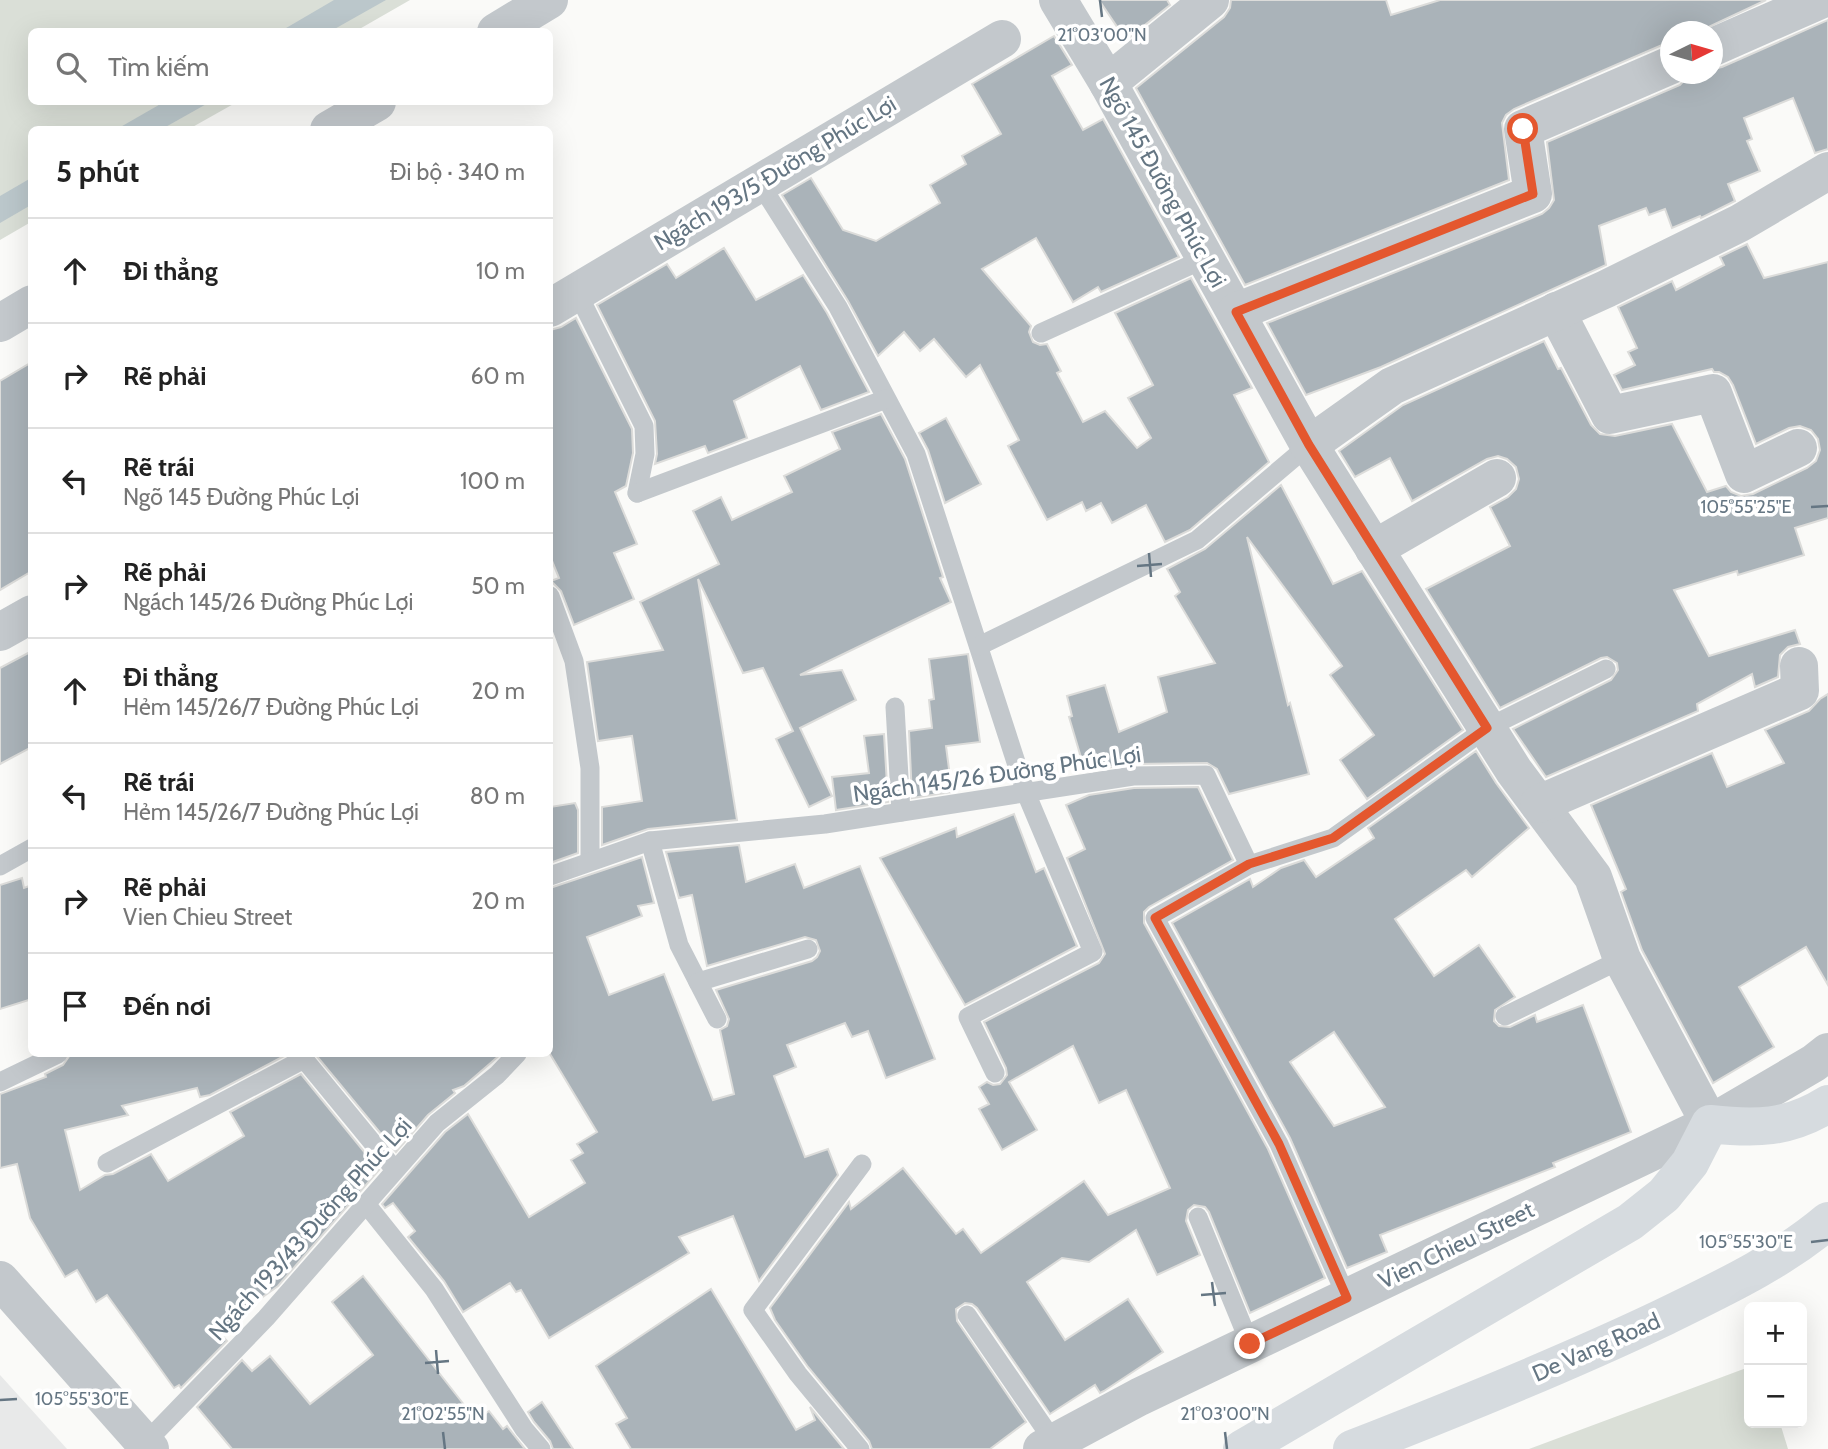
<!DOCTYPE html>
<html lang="vi">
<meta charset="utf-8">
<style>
:root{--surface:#fff;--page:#f6f6f6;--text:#222;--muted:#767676;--line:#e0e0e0}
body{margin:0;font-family:Cabin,sans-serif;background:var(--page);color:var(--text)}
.controls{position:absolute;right:21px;bottom:21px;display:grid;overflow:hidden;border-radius:10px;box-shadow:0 7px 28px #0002}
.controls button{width:63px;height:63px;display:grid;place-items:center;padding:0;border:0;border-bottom:2px solid var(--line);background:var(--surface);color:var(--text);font:35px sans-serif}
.compass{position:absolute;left:1660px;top:21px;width:63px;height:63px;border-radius:50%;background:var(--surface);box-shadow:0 7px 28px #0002;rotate:85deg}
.stop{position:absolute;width:21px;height:21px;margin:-16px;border:5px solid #e4572e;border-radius:50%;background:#fff}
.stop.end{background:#e4572e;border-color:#fff;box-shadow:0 2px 7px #0008}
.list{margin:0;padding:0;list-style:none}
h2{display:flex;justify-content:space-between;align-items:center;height:91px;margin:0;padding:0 28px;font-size:30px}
h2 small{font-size:23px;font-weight:400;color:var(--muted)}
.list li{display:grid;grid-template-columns:46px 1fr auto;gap:21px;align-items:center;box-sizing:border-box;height:105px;padding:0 28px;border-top:2px solid var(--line)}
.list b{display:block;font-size:26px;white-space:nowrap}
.list p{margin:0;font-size:23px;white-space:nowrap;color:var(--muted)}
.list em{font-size:23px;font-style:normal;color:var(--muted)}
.icon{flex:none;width:38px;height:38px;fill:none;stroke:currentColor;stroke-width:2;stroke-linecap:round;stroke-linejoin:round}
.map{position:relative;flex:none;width:1828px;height:1449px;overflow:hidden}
.search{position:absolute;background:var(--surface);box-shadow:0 7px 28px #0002;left:28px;top:28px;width:525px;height:77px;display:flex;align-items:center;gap:18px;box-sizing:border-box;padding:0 24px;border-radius:10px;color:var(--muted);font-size:26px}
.panel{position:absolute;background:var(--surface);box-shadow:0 7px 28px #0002;left:28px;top:126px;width:525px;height:931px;border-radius:10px}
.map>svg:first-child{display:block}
</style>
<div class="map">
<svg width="1828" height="1449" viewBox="0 0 1828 1449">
<rect width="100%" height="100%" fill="#fafaf8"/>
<polygon fill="#e8e9e9" points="0,1375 67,1449 0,1449"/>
<g fill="#dadfd7">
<polygon points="0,0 410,0 356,31 32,32 32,102 237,102 189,129 32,130 31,222 0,240"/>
<polygon points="1749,1367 1749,1423 1780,1423 1788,1449 1529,1449"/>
</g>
<g fill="#bbc7cb">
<polygon points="334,0 386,0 331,31 281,31"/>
<polygon points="164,102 210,102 162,129 117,129"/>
<polygon points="31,178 31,205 0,223 0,196"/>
</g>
<g fill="#aab3b9" stroke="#dcdcda" stroke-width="2" fill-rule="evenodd">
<polygon points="1099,0 1167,0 1170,5 1126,40"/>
<polygon points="1231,0 1386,0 1391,15 1440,0 1766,0 1698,32 1670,32 1670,44 1662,45 1514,109 1506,115 1502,123 1509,180 1245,285 1136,88 1224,17 1230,8"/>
<polygon points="1828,20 1828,149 1815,153 1793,98 1744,118 1752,139 1747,141 1760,171 1728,184 1735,201 1701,218 1700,216 1672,228 1665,209 1649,215 1646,208 1599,226 1606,265 1381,367 1306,395 1267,323 1542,214 1549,208 1554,200 1547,142 1680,85 1690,74 1712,74 1712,69 1722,67"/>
<polygon points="1054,36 1072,65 1052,76 1083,130 1103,119 1179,257 1101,292 1098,287 1073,302 1036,238 982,269 1031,326 1029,332 1033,342 1040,345 1047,344 1061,371 1057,373 1083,422 1105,411 1137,448 1151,438 1128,398 1153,385 1115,313 1191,278 1252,388 1234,395 1269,462 1190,530 1165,542 1146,505 1112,523 1101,503 1086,511 1082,502 1047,520 1008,446 1019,440 980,365 966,377 934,339 920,351 904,332 878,356 848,301 782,195 811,178 843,230 876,241 940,203 930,185 966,164 962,156 1001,134 972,84"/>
<polygon points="1747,244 1764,278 1828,262 1828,518 1795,528 1804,555 1738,575 1737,571 1674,590 1709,656 1795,630 1800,644 1788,647 1780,655 1778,677 1755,687 1752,674 1697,704 1698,711 1546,777 1513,729 1611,680 1618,670 1617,663 1607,657 1601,658 1500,708 1426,589 1510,546 1490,507 1508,497 1516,489 1519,479 1516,467 1507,459 1498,456 1487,459 1412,501 1390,458 1355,477 1339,451 1403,405 1544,341 1558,369 1561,368 1591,425 1600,434 1615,436 1672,424 1707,492 1726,486 1731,492 1741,496 1753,494 1807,468 1816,461 1820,450 1818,439 1811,430 1800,426 1789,428 1756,444 1733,385 1728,377 1719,372 1714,372 1712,369 1622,390 1614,375 1635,365 1628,352 1637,348 1618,307 1672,281 1676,290 1724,265 1720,257"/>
<polygon points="724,248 756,300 803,275 827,313 869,392 821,410 800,366 734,401 747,438 708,453 705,446 655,464 657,454 655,421 597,305 667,264 676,278"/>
<polygon points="576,318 632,429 633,453 626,486 615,492 637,544 614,553 634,599 574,625 561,591 551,581 559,578 550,556 550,330 561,327"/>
<polygon points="32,362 32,571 0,590 0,381"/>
<polygon points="881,414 905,459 943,577 940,578 951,602 800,675 842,670 856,700 800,728 832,796 809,807 776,739 793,731 763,668 743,673 698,579 737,820 648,829 602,845 602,807 642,801 632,736 598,741 587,662 663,650 640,602 719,564 693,511 721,497 732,520 792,492 784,476 840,449 832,432"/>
<polygon points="946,418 981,484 945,503 928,450 919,433"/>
<polygon points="1281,485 1333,584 1362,571 1463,730 1367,799 1340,760 1374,735 1330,675 1342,666 1247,537 1288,705 1290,703 1309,774 1229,794 1217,769 1207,763 1133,764 1085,771 1069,717 1072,716 1067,696 1105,685 1119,732 1167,712 1158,677 1215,663 1175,596 1180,592 1167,569 1205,549"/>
<polygon points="32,651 32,747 0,764 0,668"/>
<polygon points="968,654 980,742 946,746 952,792 912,798 909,731 932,728 929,700 934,699 929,659"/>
<polygon points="1828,694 1828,985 1806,947 1739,987 1774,1047 1713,1083 1642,950 1621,892 1626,889 1591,805 1712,753 1727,787 1784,763 1765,730 1809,711 1820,699"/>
<polygon points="884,734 888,802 836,810 832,777 869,773 864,736"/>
<path d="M1476,751l20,32 33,45 -57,49 -6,-7 -71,49 39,57 45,-31 36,52 -20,13 -1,11 5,5 11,1 25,-12 2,7 46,-17 48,127 -78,31 2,4 -175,68 7,17 -40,16 -57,-130 -118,-215 78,-44 3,8 28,-19 23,-8 12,17 58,-39 -6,-10zM1334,1032l51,75 -51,19 -44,-64z"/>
<polygon points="1198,787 1233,860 1149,907 1144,912 1144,923 1268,1149 1325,1278 1250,1313 1209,1212 1205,1207 1194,1205 1188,1210 1186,1221 1200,1255 1157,1275 1136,1230 1089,1262 1062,1258 1027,1282 1065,1340 1128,1299 1163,1352 1104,1391 1100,1393 1095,1385 1050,1414 977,1308 972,1304 965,1303 956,1309 957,1321 1026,1422 990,1449 872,1449 869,1441 808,1367 775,1320 770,1308 849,1202 851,1209 903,1168 956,1234 963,1229 981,1253 1084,1181 1108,1215 1170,1188 1126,1090 1099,1103 1073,1046 1009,1082 1037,1130 1002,1150 979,1109 989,1104 979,1087 987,1082 993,1085 1000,1084 1007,1075 1006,1068 984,1022 1099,963 1105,954 1067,858 1085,849 1066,805 1089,795 1134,788"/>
<polygon points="575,803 578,810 578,853 550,863 550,807"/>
<polygon points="1014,814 1036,872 1044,868 1077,946 965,1005 880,858 956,828 957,837"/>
<polygon points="739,845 746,882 795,864 804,888 860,866 935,1059 886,1078 868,1031 852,1037 845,1023 787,1045 796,1067 774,1076 805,1157 828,1149 838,1175 759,1281 733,1216 679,1237 689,1253 549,1338 521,1290 516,1292 510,1283 463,1312 444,1281 408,1237 415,1231 393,1203 385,1208 382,1204 445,1132 468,1114 529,1217 585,1183 571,1160 583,1153 577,1144 597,1132 550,1054 550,888 642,857 654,903 638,906 642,916 587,937 609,995 664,974 713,1100 734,1094 720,1030 727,1026 729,1019 716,990 812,961 817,957 820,951 816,940 805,937 707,966 692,895 679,898 666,852"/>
<polygon points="22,878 24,888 32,885 32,999 0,1009 0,885"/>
<polygon points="76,1054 288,1054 210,1095 200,1097 197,1088 122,1106 128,1115 65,1130 80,1190 105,1175 113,1174 151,1154 168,1181 244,1136 230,1112 301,1074 379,1170 278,1286 217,1330 227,1341 181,1388 179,1385 174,1388 107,1295 96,1302 77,1270 65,1277 30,1218 17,1164 0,1168 0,1094 46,1077 45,1074 63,1065 70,1055"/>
<polygon points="315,1054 501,1054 464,1086 453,1090 455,1093 428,1115 396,1152"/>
<polygon points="363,1276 476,1420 489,1411 503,1429 507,1426 525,1449 232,1449 197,1407 242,1360 252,1371 270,1356 310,1404 373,1355 332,1302"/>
<polygon points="711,1289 796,1430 815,1420 810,1407 844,1449 631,1449 616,1424 627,1418 596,1366"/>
<polygon points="542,1402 573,1449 553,1449 550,1441 534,1422 528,1412"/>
</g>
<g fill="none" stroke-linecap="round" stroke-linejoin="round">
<g stroke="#c3c8cc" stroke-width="19">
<polyline points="759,182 838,307 916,454 1026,793 1093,952 968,1017 995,1073"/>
<polyline points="577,292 644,426 645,454 637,493"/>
<polyline points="1041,333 1206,258"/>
<polyline points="637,493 886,399"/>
<polyline points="550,596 574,661 590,768 590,861"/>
<polyline points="979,646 1197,540 1309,445"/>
<polyline points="895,707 901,812"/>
<polyline points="650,841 679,945 717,1019"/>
<polyline points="1249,865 1155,918 1279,1144 1347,1298"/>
<polyline points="0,866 32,848"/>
<polyline points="550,876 650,841 825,824 1133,776 1206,775 1249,865 1333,838 1487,728 1606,669"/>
<polyline points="698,982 808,949"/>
<polyline points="1505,1016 1622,959"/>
<polyline points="0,1082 58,1054"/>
<polyline points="107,1163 304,1059 395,1170"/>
<polyline points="366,1204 434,1289 524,1429 541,1449"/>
<polyline points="1198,1217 1250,1344"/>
<polyline points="967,1315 1054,1442"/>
<polyline points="145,1443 266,1318 437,1123 497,1075 517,1054"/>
<polyline points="860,1449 798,1374 753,1310 862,1164"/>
</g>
<g stroke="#c3c8cc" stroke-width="38">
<polyline points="1058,0 1108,83 1309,445 1514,771 1593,877 1622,959 1710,1124"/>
<polyline points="1713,47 1820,0"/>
<polyline points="1108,83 1210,0"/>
<polyline points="550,308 1002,39"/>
<polyline points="1556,311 1610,415 1713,393 1744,474 1798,448"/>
<polyline points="1236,312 1533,194 1523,129 1671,65"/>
<polyline points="1309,445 1392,386 1606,289 1740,223 1828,171"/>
<polyline points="1374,549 1497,478"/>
<polyline points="0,632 32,614"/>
<polyline points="1539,804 1800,691 1799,666"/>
</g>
<g stroke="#c3c8cc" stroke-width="38">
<polyline points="496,32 549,0"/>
<polyline points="329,130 377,102"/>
<polyline points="0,323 32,304"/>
<polyline points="0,1280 150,1449"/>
<polyline points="1042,1449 1139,1397 1710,1124 1814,1063 1828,1052"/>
</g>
<g stroke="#d6dbdf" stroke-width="38">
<path d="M1242,1449l388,-227 34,-27 26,-32 20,-39c45,5 78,5 118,-20"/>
<path d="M1352,1449c105,-41 209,-83 310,-131 59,-29 116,-55 166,-97"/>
</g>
</g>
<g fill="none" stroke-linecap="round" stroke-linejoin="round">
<polyline stroke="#e4572e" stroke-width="9" points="1250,1344 1347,1298 1279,1144 1155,918 1249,864 1333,838 1487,728 1309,445 1236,312 1533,194 1523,129"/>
</g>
<path fill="none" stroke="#657683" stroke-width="2.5" d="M1100,0l2,17M1811,507l17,-1M1149,553l2,24M1137,566l25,-2M1811,1242l17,-2M1212,1282l3,24M1201,1295l25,-2M436,1350l2,24M425,1363l24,-2M0,1400l17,-1M443,1432l2,17M1225,1432l2,17"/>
<g text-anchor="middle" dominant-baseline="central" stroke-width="7" stroke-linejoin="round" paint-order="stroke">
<g font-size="23" fill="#657683" stroke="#fff">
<text transform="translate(775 173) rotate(-31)">Ngách 193/5 Đường Phúc Lợi</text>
<text transform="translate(1163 182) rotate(61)">Ngõ 145 Đường Phúc Lợi</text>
<text transform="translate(997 774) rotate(-8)">Ngách 145/26 Đường Phúc Lợi</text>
<text transform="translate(310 1229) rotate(-48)">Ngách 193/43 Đường Phúc Lợi</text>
<text transform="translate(1456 1245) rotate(-26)">Vien Chieu Street</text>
<text transform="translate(1596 1347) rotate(-24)">De Vang Road</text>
</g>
</g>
<g font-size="18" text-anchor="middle" fill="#657683" stroke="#fff" stroke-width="7" stroke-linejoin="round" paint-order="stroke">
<text x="1102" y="41">21°03'00"N</text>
<text x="1746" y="513">105°55'25"E</text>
<text x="1746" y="1248">105°55'30"E</text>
<text x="82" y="1405">105°55'30"E</text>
<text x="443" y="1420">21°02'55"N</text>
<text x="1225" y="1420">21°03'00"N</text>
</g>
</svg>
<div class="controls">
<button>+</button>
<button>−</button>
</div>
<svg class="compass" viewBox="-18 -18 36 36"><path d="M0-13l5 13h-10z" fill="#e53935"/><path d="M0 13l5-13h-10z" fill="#767676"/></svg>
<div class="stop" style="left:1523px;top:129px"></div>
<div class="stop end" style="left:1250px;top:1344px"></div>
<div class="search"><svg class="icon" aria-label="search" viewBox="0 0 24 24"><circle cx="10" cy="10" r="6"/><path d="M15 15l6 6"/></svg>Tìm kiếm</div>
<section class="panel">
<h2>5 phút<small>Đi bộ · 340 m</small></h2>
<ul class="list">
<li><svg class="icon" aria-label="ahead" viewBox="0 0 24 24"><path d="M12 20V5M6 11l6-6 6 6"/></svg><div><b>Đi thẳng</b></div><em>10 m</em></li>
<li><svg class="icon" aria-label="right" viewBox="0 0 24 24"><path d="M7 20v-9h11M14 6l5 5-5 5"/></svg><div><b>Rẽ phải</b></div><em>60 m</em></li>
<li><svg class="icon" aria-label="left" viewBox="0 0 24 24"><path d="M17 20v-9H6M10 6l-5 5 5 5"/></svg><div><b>Rẽ trái</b><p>Ngõ 145 Đường Phúc Lợi</p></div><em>100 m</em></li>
<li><svg class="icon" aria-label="right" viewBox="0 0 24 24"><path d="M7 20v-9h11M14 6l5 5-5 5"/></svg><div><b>Rẽ phải</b><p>Ngách 145/26 Đường Phúc Lợi</p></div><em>50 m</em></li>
<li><svg class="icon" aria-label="ahead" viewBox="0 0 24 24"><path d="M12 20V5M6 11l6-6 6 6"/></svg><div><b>Đi thẳng</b><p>Hẻm 145/26/7 Đường Phúc Lợi</p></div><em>20 m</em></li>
<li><svg class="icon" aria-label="left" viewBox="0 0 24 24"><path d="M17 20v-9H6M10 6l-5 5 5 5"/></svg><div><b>Rẽ trái</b><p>Hẻm 145/26/7 Đường Phúc Lợi</p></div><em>80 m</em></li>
<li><svg class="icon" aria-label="right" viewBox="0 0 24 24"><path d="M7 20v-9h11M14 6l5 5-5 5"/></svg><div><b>Rẽ phải</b><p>Vien Chieu Street</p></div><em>20 m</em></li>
<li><svg class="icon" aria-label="arrive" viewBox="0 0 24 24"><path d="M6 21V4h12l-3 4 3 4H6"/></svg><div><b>Đến nơi</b></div></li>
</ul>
</section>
</div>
